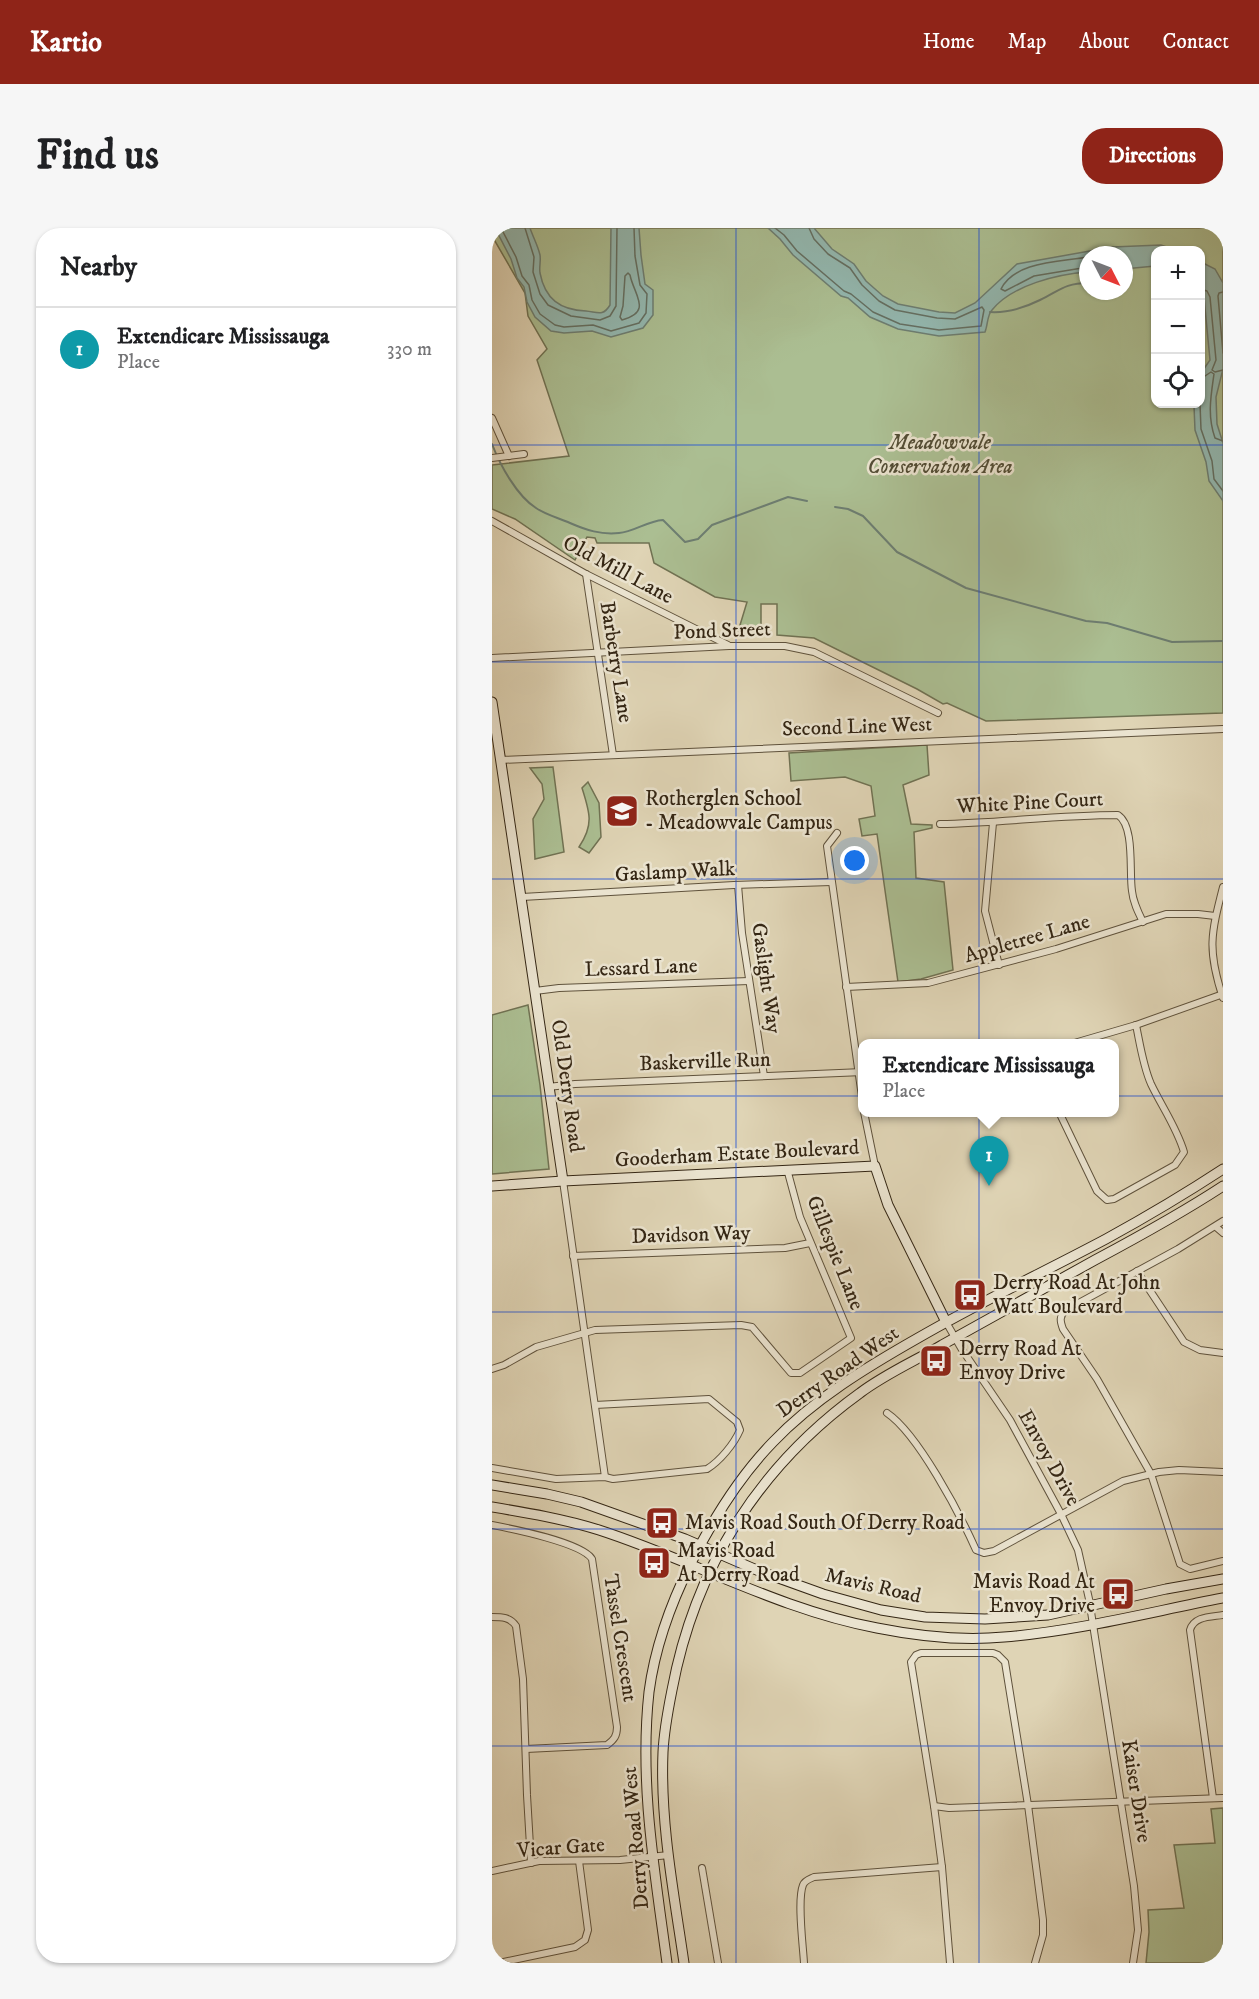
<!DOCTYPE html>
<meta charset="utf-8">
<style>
:root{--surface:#fff;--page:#f6f6f6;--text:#202124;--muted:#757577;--line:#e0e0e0;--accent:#8f2418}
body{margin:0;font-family:"IM FELL DW Pica",serif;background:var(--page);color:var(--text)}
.controls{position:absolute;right:18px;top:18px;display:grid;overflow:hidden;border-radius:12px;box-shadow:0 2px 4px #0004}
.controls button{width:54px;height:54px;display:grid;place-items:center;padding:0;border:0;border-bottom:2px solid var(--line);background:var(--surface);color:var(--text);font:30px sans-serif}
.compass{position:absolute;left:587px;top:18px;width:54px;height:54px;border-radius:50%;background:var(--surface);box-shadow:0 2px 4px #0004;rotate:132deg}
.you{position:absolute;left:363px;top:633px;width:21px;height:21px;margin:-15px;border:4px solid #fff;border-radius:50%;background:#1a73e8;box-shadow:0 0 0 9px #1a73e833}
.badge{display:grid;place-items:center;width:39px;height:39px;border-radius:50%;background:var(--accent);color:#fff;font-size:20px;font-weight:700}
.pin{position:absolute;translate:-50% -50px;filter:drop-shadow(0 2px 3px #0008)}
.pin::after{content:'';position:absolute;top:32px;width:21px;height:18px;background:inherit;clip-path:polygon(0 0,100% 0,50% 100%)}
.popup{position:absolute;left:366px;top:811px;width:261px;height:78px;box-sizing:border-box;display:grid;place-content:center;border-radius:12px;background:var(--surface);filter:drop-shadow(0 2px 4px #0005);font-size:20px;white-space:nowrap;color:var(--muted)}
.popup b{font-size:22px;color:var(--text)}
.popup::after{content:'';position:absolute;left:50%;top:100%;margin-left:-12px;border:12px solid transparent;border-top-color:var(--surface)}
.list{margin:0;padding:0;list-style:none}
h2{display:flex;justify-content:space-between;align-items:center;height:78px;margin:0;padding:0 24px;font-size:26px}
h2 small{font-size:20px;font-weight:400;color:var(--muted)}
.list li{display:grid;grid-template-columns:39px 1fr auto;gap:18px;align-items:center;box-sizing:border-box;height:84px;padding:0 24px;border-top:2px solid var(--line)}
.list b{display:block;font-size:22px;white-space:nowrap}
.list p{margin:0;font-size:20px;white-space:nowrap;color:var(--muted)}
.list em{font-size:20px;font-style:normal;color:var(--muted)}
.icon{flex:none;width:33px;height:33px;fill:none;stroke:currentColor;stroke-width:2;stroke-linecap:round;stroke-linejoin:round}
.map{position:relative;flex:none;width:731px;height:1735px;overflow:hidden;border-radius:24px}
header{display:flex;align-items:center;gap:36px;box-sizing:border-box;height:84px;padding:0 30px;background:var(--accent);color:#fff}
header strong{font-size:28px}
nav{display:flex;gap:33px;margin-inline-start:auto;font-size:21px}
.intro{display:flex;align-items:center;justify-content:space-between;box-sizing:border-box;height:144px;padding:0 36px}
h1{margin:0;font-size:42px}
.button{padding:15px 27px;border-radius:24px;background:var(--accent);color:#fff;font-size:21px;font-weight:700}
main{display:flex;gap:36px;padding:0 36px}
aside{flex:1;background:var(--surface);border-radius:24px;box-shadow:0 2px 4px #0004}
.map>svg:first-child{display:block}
</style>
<header>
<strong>Kartio</strong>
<nav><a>Home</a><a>Map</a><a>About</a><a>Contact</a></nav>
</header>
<div class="intro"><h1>Find us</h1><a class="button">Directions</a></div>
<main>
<aside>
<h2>Nearby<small></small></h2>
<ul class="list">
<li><span class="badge" style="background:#0f9aa8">1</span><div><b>Extendicare Mississauga</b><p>Place</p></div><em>330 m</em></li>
</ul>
</aside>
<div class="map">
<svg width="731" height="1735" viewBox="0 0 731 1735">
<rect width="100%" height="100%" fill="#dfd4b5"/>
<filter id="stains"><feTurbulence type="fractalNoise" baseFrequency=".00333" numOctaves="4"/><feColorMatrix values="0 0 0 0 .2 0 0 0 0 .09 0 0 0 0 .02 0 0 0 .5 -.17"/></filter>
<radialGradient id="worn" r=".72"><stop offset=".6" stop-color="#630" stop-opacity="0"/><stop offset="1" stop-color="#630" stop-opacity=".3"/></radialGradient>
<g fill="#abbe92" stroke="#707253" stroke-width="1.5" fill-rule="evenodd">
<path d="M0,0h731v485l-237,8 -39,-18 -4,1 -26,-15 -103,-51 -37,-3v-31h-16v31h-24l10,-33 -32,-5 -61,-34 -5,-20h-52l-2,-5 -8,-1 -12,23 -60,-41 -23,-10v-44l77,-9 -32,-96 10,-11 -19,-33 -3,-23 -33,-57zM664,22h44v154h-44zM596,27h36v36h-36z"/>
<polygon points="435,517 437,547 411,557 419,596 440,597 440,600 422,604 424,650 452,654 461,742 429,751 406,754 385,606 370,608 367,591 383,588 379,558 353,549 299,553 297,525"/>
<polygon points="61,539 72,624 43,631 41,591 52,571 50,556 38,540"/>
<path d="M96,554l11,21 2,34 -12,16 -10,-6c15,-22 11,-34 3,-59z"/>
<polygon points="36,777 48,857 57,941 0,946 0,787"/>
<polygon points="731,1580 731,1735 654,1735 657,1704 656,1682 692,1680 682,1617 723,1615 719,1581"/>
</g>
<g fill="#93b8b0" stroke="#6d7e72" stroke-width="1.5">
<path d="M3,0h35c3,9 8,18 10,27 1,6 -1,12 0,18 5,26 20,37 46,38 11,1 17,6 24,-6l1,-77h28l2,27 4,29 8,6v25l-10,13 -32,9 -19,-6 -28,2 -13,-2 -16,-14 -8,-15 -3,-15 -7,-9 -6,-19z"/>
<path d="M276,0h46l18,21 22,15 12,17 17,15 15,8 41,8 16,1 20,-10 42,-39 95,-17 49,-2 14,5h-19l-1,16 -31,3v-14h-36v17c-30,2 -76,13 -96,38 -5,5 -4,15 -7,22l-46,4 -41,-7 -28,-12 -22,-19 -7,-2 -48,-41 -13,-16z"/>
<polygon points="709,34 723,41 731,55 731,141 724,169 725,196 731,215 731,273 717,253 714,234 703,202 702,178 702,176 708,176 709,145 718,132 712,70 709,63"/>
</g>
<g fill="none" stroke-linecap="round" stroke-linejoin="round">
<g stroke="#646f62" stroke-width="1.5">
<polyline points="9,0 24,29 30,48 37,57 40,72 48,86 63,97 72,99 101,97 119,103 147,95 154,85 155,66 148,57 143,28 142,0"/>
<polyline points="33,0 42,29 41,44 48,66 56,77 79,88 108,92 118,88 124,78 125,0"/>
<polyline points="283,0 292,7 305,23 352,63 359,66 381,84 408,96 447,102 489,98 492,82 490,79 463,91 445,90 403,82 387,73 370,57 358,40 336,26 322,11 317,0"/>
<path d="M596,29c-28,5 -73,4 -87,32l4,2 29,-15 54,-9"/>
<path d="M136,45l2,2c4,20 23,37 -8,45l-2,-3 3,-11 2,-30z"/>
<polyline points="708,61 715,63 718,69 724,132 720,142 723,144 731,142"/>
<polyline points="731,64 727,65 726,68 731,125"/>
<path d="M708,149l5,-1 6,-4 3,2c-3,21 -7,42 1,64l8,3"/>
<polyline points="708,176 709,201 720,233 722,251 731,263"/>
</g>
<g stroke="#6d7e72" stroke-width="2">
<path d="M498,84c17,1 34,-4 50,-12 19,-9 25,-17 48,-17"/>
<path d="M0,216c8,21 25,52 44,64 10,7 23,10 34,15 16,7 31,12 49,10 15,-1 28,-12 44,-13l22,22 13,-3 14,-14 76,-28 19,4"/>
<polyline points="343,279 356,281 371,288 405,324 474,360 594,393 615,395 680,414 731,413"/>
</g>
<g stroke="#5f523c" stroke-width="8">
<g id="street">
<polyline points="0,190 17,228"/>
<polyline points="0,230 32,226"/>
<polyline points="0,293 94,346 236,417"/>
<polyline points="94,346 121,527"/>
<polyline points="0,430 237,418 293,418 322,424 446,485"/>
<polyline points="8,532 731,501"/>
<polyline points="501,595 493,683 507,737"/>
<path d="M448,596c59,-1 118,-9 178,-9 17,11 11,57 14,76 1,11 6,21 11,31"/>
<polyline points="345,605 335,618 371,876"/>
<polyline points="246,657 250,705 272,848"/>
<path d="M731,659c-12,47 -16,63 0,111"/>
<polyline points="30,669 242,657 339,654"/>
<polyline points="354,759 436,755 564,721 674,686 706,686 723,688"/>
<polyline points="43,763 67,760 257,753"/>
<polyline points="579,816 644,797 731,766"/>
<polyline points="56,859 83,856 371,844"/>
<polyline points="372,884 383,938"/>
<path d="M567,884l38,79 10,9 7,-1 61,-34 9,-13c-7,-24 -22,-45 -33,-68 -8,-18 -11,-40 -15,-59"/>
<polyline points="71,953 113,1249"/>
<path d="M731,993l-45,28 -112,61c-7,6 -6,11 -3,19l34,50 54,95 29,90 10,5 33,-8"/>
<polyline points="724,999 731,1005"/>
<polyline points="81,1028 293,1020 318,1015"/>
<polyline points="645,1043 692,1114 708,1122 731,1125"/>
<polyline points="454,1094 469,1120 518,1192 569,1286 586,1322 597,1371 642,1658 646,1702 641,1735"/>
<polyline points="0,1141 12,1137 44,1119 103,1102 249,1097 260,1099 299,1145 308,1145 359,1110 308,989 295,941"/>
<path d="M395,1185c31,21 73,101 89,137l8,3 10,-2 129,-70 36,-9 20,-2 44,2"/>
<path d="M0,1240l64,11 49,-2 8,2 94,-10c13,-8 27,-25 33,-39l-3,-8 -28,-23 -114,6"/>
<path d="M0,1297c21,4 90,18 100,34l25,168c0,9 -3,13 -10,18l-81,4"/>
<path d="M0,1389c10,0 18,0 24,9l7,53 4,116 4,68"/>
<path d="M721,1570l-23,-168c4,-14 21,-13 33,-15"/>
<polyline points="442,1578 457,1580 731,1570"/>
<polyline points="210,1640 226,1735"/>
<polyline points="0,1643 47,1633 128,1632 177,1627"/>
<polyline points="7,1735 83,1719 93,1712 96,1702 87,1633"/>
<path d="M312,1735c-1,-18 -7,-63 -1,-78 2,-5 7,-6 11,-8l128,-10"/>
<polyline points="458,1735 450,1639 442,1578 419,1434 424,1427 429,1425 501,1425 506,1427 513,1434 536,1577 551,1692 551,1707 543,1735"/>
</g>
</g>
<g stroke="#342614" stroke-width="11">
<g id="secondary">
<polyline points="0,474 71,953"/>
<polyline points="0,958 71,953 383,938 396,977 454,1094"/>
<polyline points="0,1257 55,1266 89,1274 193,1311 267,1343 331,1366 389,1382 433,1389 493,1391 556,1387 674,1361 731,1351"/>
<path d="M0,1279c36,6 72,12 107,23 93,30 181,80 278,98 40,8 86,13 127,9 74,-6 146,-25 219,-39"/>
<path d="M175,1735c-12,-90 -28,-180 -18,-271 6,-45 22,-89 42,-129 22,-44 47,-85 82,-121 41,-43 94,-75 145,-104 62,-36 126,-66 188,-99 40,-22 79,-45 117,-70"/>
<path d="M192,1735c-10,-69 -24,-141 -21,-211 1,-21 5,-42 9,-62 23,-123 87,-224 188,-297 25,-19 55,-32 82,-48 51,-28 102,-57 153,-85 43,-23 87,-47 128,-74"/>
</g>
</g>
<use href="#street" stroke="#eae3cf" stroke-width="6"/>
<use href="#secondary" stroke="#eae3cf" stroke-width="9"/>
</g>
<path fill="none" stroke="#1d4ed8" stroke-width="1.5" stroke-opacity="0.55" d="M244,0v1735M487,0v1735M0,217h731M0,434h731M0,651h731M0,868h731M0,1084h731M0,1301h731M0,1518h731"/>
<defs>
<g id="school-square" transform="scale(1.725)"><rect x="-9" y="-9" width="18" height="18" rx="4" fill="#8f2418" stroke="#eae3cf"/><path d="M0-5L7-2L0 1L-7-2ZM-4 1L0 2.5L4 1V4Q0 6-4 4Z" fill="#fff"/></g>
<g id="bus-square" transform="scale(1.725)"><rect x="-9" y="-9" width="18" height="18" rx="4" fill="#8f2418" stroke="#eae3cf"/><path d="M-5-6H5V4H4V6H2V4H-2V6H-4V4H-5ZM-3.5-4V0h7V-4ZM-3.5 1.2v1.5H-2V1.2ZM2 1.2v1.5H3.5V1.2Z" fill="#fff"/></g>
</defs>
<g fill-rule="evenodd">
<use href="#school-square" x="130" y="583"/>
<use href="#bus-square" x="478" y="1067"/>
<use href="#bus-square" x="444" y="1133"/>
<use href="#bus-square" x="170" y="1295"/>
<use href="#bus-square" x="162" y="1335"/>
<use href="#bus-square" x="626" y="1366"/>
</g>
<g text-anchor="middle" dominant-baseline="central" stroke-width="5" stroke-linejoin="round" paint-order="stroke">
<g font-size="21" font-style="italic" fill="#524c34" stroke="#eae3cf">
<text x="448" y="215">Meadowvale<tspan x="448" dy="24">Conservation Area</tspan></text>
</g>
<g font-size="21" fill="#342614" stroke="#eae3cf">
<text transform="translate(126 342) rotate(28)">Old Mill Lane</text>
<text transform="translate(230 403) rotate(-2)">Pond Street</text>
<text transform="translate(124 434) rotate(81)">Barberry Lane</text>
<text transform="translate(365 499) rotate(-2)">Second Line West</text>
<text transform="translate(538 575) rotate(-3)">White Pine Court</text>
<text transform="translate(183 644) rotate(-3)">Gaslamp Walk</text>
<text transform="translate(535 711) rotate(-16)">Appletree Lane</text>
<text transform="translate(149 740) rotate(-2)">Lessard Lane</text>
<text transform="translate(274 750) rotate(82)">Gaslight Way</text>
<text transform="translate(213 834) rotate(-2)">Baskerville Run</text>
<text transform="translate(75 858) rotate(82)">Old Derry Road</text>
<text transform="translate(245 926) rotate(-3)">Gooderham Estate Boulevard</text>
<text transform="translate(199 1007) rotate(-2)">Davidson Way</text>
<text transform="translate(343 1025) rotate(68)">Gillespie Lane</text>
<text transform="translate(346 1144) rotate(-35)">Derry Road West</text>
<text transform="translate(557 1230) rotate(61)">Envoy Drive</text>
<text transform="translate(381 1358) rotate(13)">Mavis Road</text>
<text transform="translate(128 1410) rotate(81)">Tassel Crescent</text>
<text transform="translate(644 1563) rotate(81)">Kaiser Drive</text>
<text transform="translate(144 1610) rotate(-95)">Derry Road West</text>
<text transform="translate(69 1620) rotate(-4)">Vicar Gate</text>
</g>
<g font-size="21" fill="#342614" stroke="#eae3cf" text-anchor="start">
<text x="153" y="571">Rotherglen School<tspan x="153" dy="24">- Meadowvale Campus</tspan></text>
<text x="501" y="1055">Derry Road At John<tspan x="501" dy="24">Watt Boulevard</tspan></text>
<text x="467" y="1121">Derry Road At<tspan x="467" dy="24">Envoy Drive</tspan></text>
<text x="193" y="1295">Mavis Road South Of Derry Road</text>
<text x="185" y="1323">Mavis Road<tspan x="185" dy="24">At Derry Road</tspan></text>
<text x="603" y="1354" text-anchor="end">Mavis Road At<tspan x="603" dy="24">Envoy Drive</tspan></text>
</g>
</g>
<rect width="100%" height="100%" filter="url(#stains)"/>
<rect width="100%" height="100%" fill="url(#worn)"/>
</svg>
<div class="controls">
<button>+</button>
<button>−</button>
<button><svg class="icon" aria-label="locate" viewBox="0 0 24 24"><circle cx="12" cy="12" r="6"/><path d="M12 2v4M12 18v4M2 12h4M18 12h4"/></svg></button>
</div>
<svg class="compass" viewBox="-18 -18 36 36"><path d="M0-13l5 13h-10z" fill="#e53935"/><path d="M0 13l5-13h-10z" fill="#757577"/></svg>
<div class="you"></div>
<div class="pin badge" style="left:497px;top:958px;background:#0f9aa8">1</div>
<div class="popup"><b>Extendicare Mississauga</b>Place</div>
</div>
</main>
